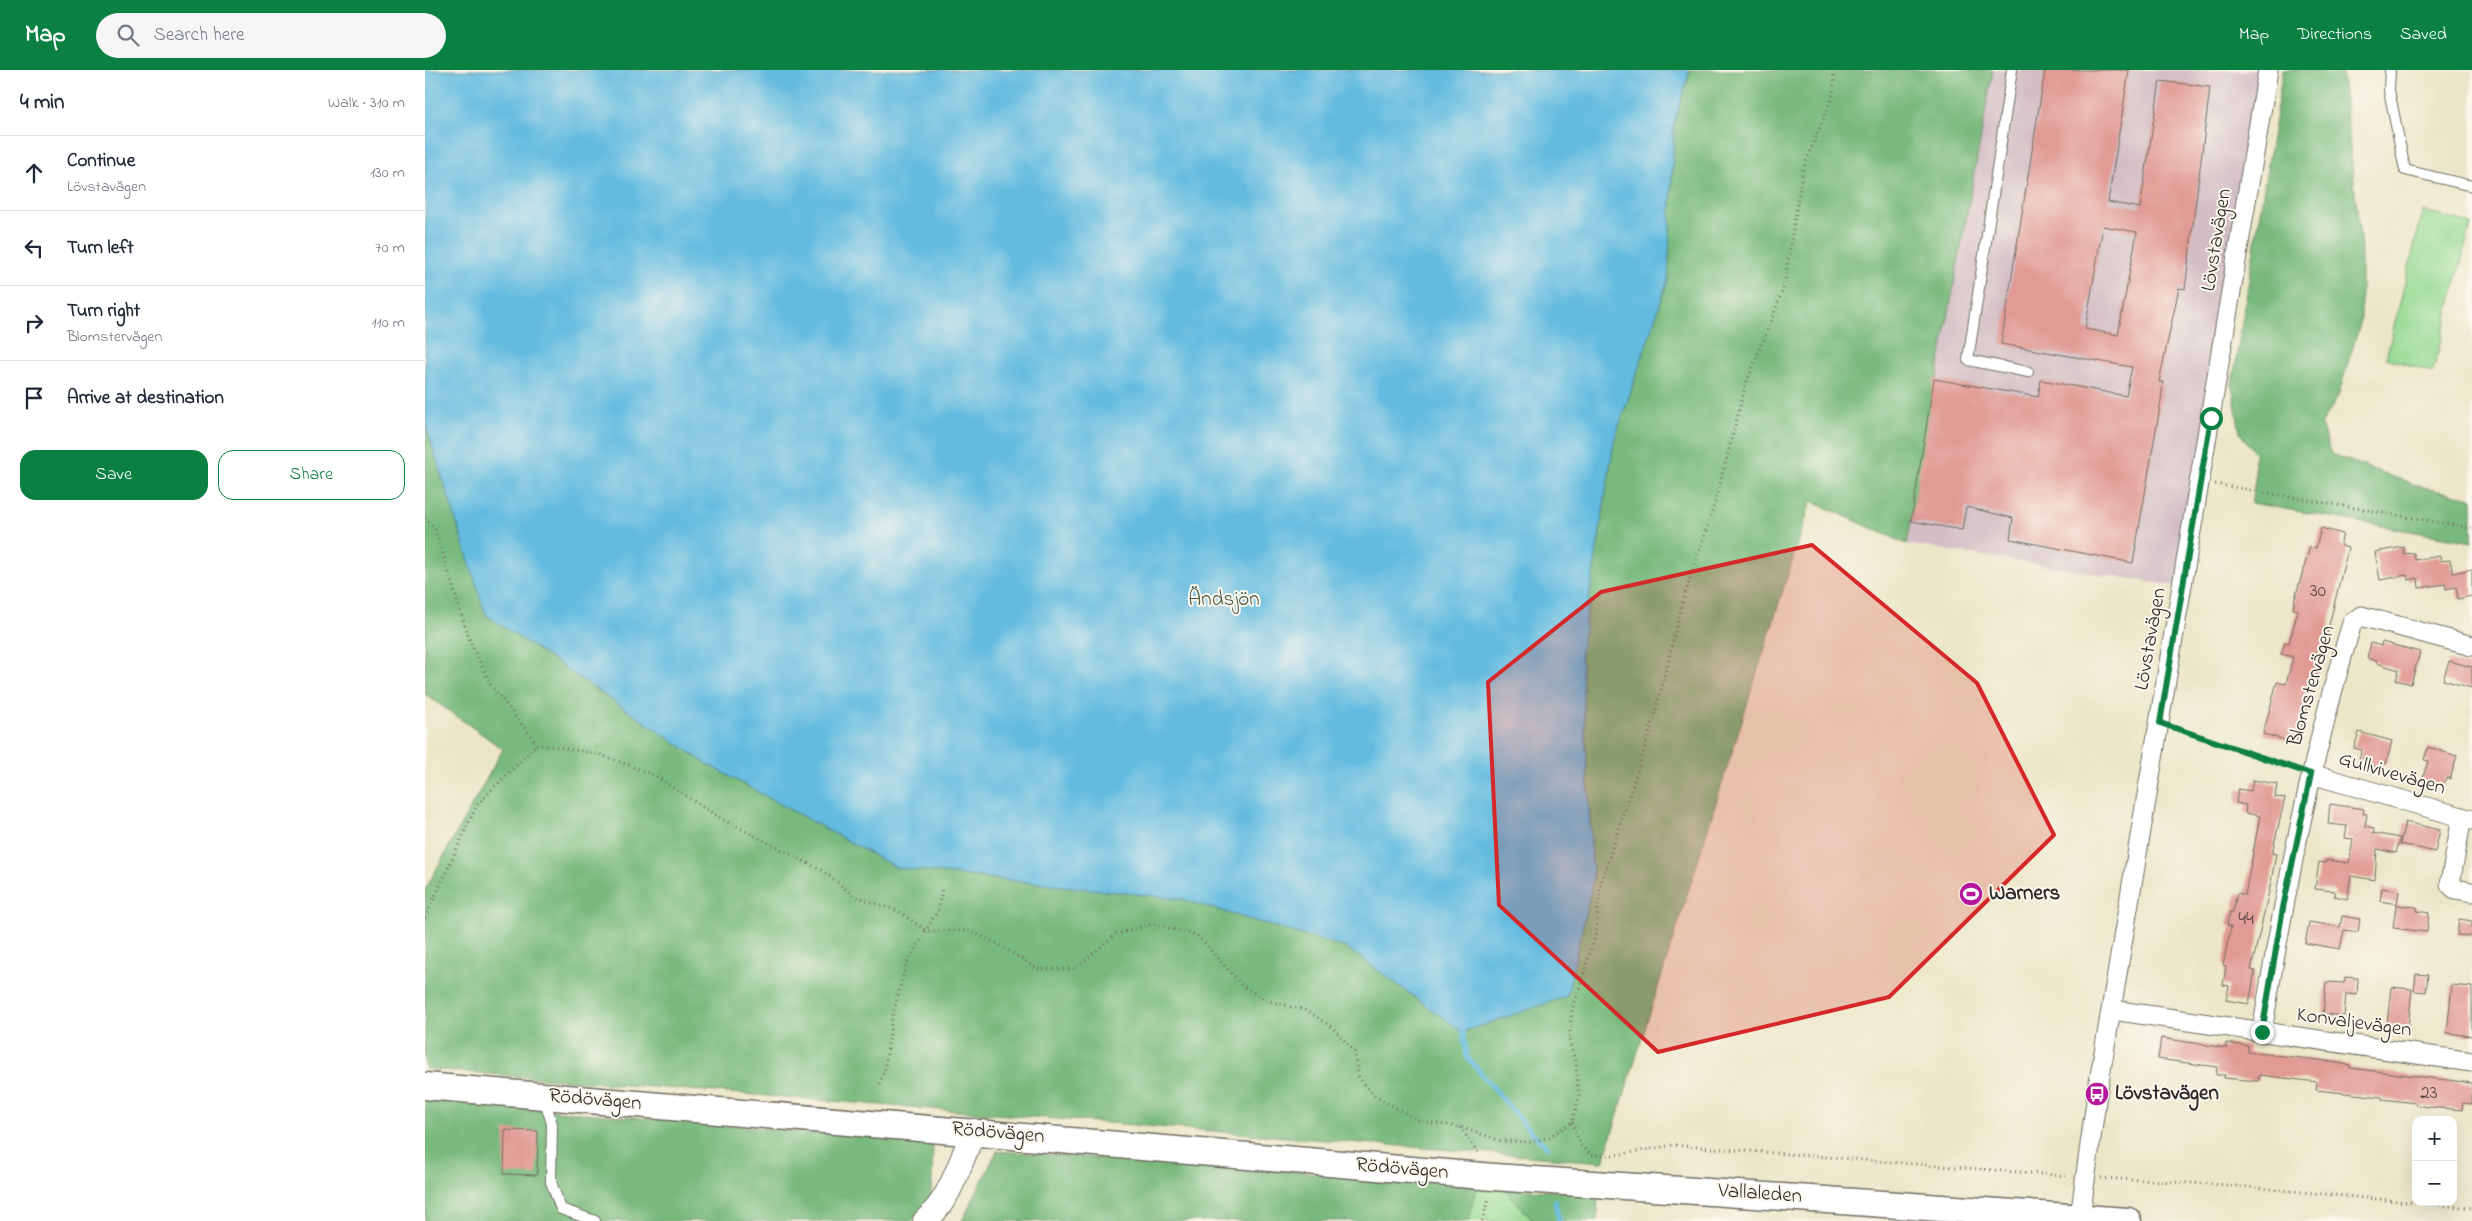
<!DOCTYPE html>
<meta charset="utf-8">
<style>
:root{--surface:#fff;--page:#f6f6f7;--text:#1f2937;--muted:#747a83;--line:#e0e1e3;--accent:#0b8043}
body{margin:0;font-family:"Indie Flower",sans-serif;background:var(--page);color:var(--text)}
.controls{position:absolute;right:15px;bottom:15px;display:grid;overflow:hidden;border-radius:10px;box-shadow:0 5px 20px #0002}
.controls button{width:45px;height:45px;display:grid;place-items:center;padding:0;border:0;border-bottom:1px solid var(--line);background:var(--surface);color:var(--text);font:25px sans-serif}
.stop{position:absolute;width:15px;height:15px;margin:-11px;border:4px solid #0b8043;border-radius:50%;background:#fff}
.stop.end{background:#0b8043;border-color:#fff;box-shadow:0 1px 5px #0008}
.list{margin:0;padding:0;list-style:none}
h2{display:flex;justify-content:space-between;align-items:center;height:65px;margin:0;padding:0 20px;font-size:21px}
h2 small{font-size:16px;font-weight:400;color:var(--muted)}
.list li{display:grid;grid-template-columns:32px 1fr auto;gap:15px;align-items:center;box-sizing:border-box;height:75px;padding:0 20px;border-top:1px solid var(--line)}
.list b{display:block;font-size:19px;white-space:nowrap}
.list p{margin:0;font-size:16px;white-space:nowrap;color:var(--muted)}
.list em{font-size:16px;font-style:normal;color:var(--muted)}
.actions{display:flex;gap:10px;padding:15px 20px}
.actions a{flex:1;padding:11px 0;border:1px solid var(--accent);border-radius:15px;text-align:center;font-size:18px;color:var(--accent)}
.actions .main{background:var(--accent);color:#fff}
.icon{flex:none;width:28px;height:28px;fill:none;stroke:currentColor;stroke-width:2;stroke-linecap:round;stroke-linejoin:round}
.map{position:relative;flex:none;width:2047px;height:1151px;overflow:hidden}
header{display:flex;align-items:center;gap:30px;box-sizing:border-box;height:70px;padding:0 25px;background:var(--accent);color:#fff}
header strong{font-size:24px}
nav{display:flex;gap:28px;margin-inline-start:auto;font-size:18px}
.search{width:350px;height:45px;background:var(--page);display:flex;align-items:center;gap:12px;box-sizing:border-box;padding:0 18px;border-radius:28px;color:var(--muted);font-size:19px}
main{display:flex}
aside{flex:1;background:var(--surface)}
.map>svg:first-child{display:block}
</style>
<header>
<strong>Map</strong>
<div class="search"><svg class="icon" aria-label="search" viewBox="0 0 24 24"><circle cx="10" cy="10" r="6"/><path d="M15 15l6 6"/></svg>Search here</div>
<nav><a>Map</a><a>Directions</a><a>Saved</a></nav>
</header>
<main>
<aside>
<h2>4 min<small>Walk · 310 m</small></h2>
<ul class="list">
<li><svg class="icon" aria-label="ahead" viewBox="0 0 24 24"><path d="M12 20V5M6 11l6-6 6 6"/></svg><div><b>Continue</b><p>Lövstavägen</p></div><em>130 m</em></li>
<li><svg class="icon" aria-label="left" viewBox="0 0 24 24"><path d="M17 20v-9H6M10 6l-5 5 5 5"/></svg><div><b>Turn left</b></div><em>70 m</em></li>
<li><svg class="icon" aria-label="right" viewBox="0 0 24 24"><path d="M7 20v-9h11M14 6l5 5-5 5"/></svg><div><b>Turn right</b><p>Blomstervägen</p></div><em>110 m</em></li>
<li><svg class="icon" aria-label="arrive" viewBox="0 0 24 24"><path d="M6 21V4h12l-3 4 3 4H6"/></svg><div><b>Arrive at destination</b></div></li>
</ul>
<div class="actions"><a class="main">Save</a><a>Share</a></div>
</aside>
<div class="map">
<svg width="2047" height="1151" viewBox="0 0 2047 1151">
<rect width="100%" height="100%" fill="#fbf7ec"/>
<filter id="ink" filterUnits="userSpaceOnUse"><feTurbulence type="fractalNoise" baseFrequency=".02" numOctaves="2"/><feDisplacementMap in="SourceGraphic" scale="10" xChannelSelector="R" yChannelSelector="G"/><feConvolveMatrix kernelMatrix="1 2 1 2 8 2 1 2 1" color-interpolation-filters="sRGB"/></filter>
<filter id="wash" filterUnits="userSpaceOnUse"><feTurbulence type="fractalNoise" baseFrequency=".0096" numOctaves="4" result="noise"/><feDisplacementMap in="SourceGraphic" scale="20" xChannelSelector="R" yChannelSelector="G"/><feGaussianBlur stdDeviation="1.12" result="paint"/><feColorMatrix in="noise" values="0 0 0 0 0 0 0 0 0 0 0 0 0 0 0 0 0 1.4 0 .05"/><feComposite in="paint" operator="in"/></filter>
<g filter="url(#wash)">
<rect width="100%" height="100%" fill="#ece6c9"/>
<polygon fill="#d2bec4" points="1568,0 1843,0 1757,517 1482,474"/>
<g fill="#95da93" stroke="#60825f">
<polygon points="1998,141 2046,154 2008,302 1961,288"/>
<polygon points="1052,1114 1080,1119 1106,1148 1106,1151 1043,1151"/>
</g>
<g fill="#78ba7d" stroke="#527254">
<polygon points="1265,0 1568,0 1482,474 1386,431 1178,1092 0,999 0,820 78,679 0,624 0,353 61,545 282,694 472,798 756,829 922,878 1038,962 1142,926 1168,810 1156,582 1189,371 1243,210 1249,55"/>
<polygon points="1858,0 1913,0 1917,4 1936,176 1936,251 1913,326 1896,355 1906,384 1999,418 2047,428 2047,472 1826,433 1830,411 1830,383 1815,363 1807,315"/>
<polygon points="0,1030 508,1072 506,1136 486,1151 0,1151"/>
<polygon points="572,1081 1052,1114 1043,1151 537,1151"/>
<polygon points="1080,1119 1173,1123 1172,1151 1106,1151 1106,1148"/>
</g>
<polygon fill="#63bbe0" stroke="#477386" points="0,0 1265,0 1249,55 1243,210 1189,371 1156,582 1168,810 1142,926 1038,962 922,878 756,829 472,798 282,694 61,545 0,353"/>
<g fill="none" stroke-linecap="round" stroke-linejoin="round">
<g stroke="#63bbe0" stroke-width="5">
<polyline points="1038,962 1042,987 1105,1061 1123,1077"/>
<polyline points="1130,1131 1134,1151"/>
</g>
</g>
<g id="blocks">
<g fill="#e19a94" fill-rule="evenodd">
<path d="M1620,0h84l-21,132 32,6 20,-127 50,6 -25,202 -6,-1 -20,94h4l-2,19 -28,162 -123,-24 3,-21 -47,-11 -4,23 -51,-9 23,-142 104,18 3,-17 85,16 6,-29 -131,-23zM1678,156l34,6 -19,103 -33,-6z"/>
<polygon points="1896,458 1918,464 1915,475 1923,478 1889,617 1871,673 1838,664 1852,612 1861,614 1868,587 1856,584 1860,572 1864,573 1873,540 1868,539 1870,528 1885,477 1891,478"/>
<polygon points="1979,477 1979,484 1989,483 1990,490 2015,486 2016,491 2025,490 2028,503 2047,499 2047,526 2033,529 2031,517 2021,519 2020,514 1994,518 1993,508 1983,510 1982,505 1955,510 1950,482"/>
<polygon points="1957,572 1995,582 1986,614 1971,610 1974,600 1951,593 1952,591 1942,588 1946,573 1956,576"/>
<polygon points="2024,591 2047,597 2047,618 2018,610"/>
<polygon points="1934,662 1967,671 1961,694 1957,693 1956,699 1933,693 1937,680 1929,678"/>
<polygon points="2003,677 2032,686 2025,709 2021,708 2018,716 1997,710 2003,691 1999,690"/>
<polygon points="1828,710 1852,714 1850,727 1860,728 1847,783 1851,784 1845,817 1826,900 1830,901 1824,934 1801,930 1804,916 1798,915 1801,896 1798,895 1806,856 1802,855 1805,842 1808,842 1812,823 1820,825 1835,746 1820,743 1821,735 1811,733 1813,719 1826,721"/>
<polygon points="1905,734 1939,739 1938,744 1942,744 1940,756 1949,758 1948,763 1975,768 1971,783 1952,779 1950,810 1926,806 1922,829 1909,826 1910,821 1890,819 1894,792 1901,793 1901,790 1924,793 1928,769 1920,768 1922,756 1903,754"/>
<polygon points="1980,752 2015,760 2010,782 1975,774"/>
<polygon points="1957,818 1974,821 1972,834 1955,831"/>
<polygon points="1971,835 1992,837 1992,841 2004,843 2002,862 1968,858"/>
<polygon points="1917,846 1935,849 1933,862 1919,860 1915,879 1880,873 1884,852 1915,857"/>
<polygon points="2034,849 2047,851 2047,866 2032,865"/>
<polygon points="1991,904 2003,905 2001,922 1989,921"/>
<polygon points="1920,907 1933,908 1932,925 1921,924 1919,946 1898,944 1901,912 1919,913"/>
<polygon points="2027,915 2047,917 2047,966 2022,963"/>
<polygon points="1966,917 1987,919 1983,957 1962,954"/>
<polygon points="1736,968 1801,978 1801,973 1823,976 1823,982 1894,990 1925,995 1925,998 2047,1013 2047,1034 2038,1033 2037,1040 2004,1037 1991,1035 1991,1033 1957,1029 1957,1027 1891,1020 1892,1012 1834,1005 1833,1011 1799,1008 1800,1005 1791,1005 1792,997 1733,989"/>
<polygon points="80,1060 113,1061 112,1105 79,1104"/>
</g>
</g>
</g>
<g filter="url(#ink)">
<use href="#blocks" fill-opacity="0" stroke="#6f6c62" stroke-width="1"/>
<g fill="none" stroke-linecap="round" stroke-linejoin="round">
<g stroke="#6f6c62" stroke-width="12">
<g id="service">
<polyline points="1587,0 1543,290 1603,302"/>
<polyline points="1965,0 1964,20 1980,100 2047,116"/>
<polyline points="119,1027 127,1054 126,1112 136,1139 170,1151"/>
</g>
</g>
<g stroke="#6f6c62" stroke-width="21">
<g id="minor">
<polyline points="1886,704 2047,750"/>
<polyline points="2037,747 2025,814 2030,819 2047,822"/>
<polyline points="1687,940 2047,992"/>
<path d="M1837,962c22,-138 49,-275 90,-409l9,-7 111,30"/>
<polyline points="1655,1147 1672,1024 1843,0"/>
</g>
</g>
<g stroke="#6f6c62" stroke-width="26">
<path id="tertiary" d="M500,1151c27,-23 34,-58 49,-90"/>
</g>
<g stroke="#6f6c62" stroke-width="29">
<polyline id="secondary" points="0,1016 1069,1107 1703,1151"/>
</g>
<g stroke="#6f6c62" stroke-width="3" stroke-dasharray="1 4" stroke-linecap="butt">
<polyline points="1790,414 2047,458"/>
<polyline points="0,448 10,459 44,569 66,615 112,674 174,684 229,705 295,748 398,801 429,826 473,841 502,861 546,861 571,873 613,899 650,899 691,864 727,854 772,865 817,915 840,930 883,941 909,959 929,982 934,1008 950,1026 994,1051 1035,1057 1076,1071 1106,1072 1124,1067 1147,1052 1154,1028 1151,995 1144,970 1147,940 1171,864 1175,816 1229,649 1257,534 1291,429 1321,314 1358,220 1378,99 1408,25 1409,0"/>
<polyline points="1749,658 1871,699"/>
<polyline points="0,848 52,735 112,674"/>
<polyline points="455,1014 460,997 467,948 481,895 513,840 517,817"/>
<polyline points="1147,1052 1156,1076 1166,1085 1191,1085 1248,1075 1644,1106"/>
<polyline points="1035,1057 1054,1084"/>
<polyline points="1676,1108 1803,1115 2047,1138"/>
<polyline points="1057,1151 1064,1127"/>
</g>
<use href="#service" stroke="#fff" stroke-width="10"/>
<use href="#minor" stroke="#fff" stroke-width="19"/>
<use href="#tertiary" stroke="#fff" stroke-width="24"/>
<use href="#secondary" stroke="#fff" stroke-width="26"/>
</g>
</g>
<g fill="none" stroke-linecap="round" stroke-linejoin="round" filter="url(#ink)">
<polyline stroke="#0b8043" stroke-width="6" points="1786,348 1735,653 1886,704 1858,838 1837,962"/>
</g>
<path fill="#d62828" fill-opacity="0.2" stroke="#d62828" stroke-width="4" stroke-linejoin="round" d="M1387,475l165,138 77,152 -165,162 -231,55 -159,-147 -11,-223 113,-90z"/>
<defs>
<g id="stadium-disc" transform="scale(1.25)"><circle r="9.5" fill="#b5179e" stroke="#fbf7ec"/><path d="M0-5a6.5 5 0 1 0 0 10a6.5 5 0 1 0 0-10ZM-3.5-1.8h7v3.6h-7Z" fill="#fff"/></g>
<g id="bus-disc" transform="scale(1.25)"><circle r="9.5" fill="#b5179e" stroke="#fbf7ec"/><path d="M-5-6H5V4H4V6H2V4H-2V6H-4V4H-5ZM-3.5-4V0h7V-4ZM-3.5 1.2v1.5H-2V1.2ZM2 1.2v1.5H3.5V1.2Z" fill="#fff"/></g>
</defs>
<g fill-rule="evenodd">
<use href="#stadium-disc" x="1546" y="824"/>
<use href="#bus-disc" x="1672" y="1024"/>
</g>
<g text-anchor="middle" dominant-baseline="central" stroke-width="4" stroke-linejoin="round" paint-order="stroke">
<g font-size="19" fill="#584745">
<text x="1893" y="521">30</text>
<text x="1821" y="849">44</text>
<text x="2004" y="1023">23</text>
</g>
<g font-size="21" fill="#2b2b2b" stroke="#fbf7ec">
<text transform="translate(1792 170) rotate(-81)">Lövstavägen</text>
<text transform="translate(1726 569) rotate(-80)">Lövstavägen</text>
<text transform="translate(1887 616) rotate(-74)">Blomstervägen</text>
<text transform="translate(1967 704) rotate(16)">Gullvivevägen</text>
<text transform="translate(1929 953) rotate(8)">Konvaljevägen</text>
<text transform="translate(170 1030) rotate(5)">Rödövägen</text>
<text transform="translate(573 1063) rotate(5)">Rödövägen</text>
<text transform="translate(977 1099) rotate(5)">Rödövägen</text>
<text transform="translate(1335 1124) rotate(4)">Vallaleden</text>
</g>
<g font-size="21" fill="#465745" stroke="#fbf7ec">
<text x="799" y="530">Ändsjön</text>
</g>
<g font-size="21" font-weight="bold" fill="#2b2b2b" stroke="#fbf7ec" text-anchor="start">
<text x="1564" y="824">Warners</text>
<text x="1690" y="1024">Lövstavägen</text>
</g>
</g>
</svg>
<div class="controls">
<button>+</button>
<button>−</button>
</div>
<div class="stop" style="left:1786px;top:348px"></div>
<div class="stop end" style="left:1837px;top:962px"></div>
</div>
</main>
